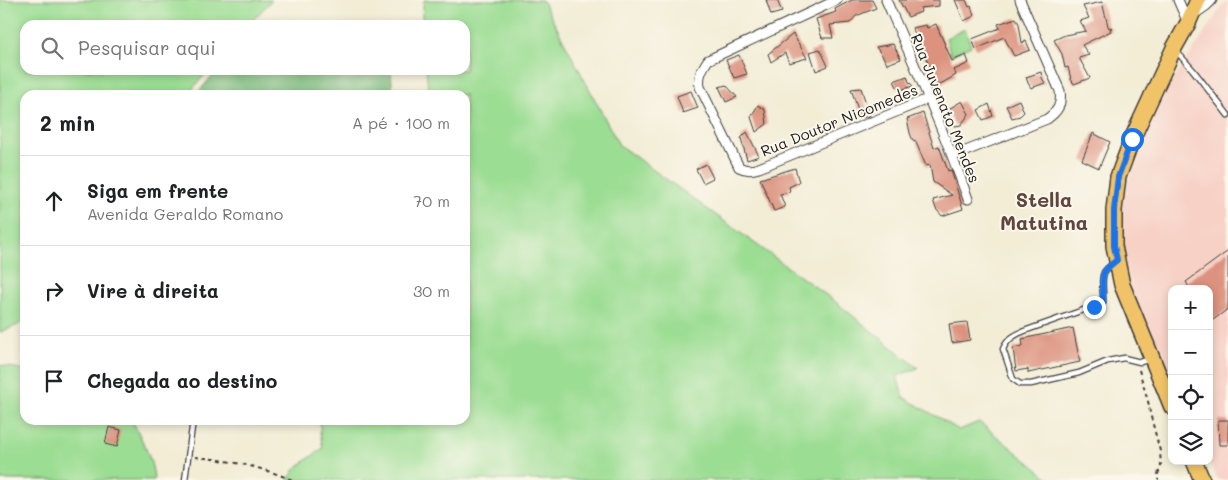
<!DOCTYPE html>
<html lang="pt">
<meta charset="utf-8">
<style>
:root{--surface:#fff;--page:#f6f6f6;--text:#202124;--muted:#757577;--line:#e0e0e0}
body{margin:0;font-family:Mali,sans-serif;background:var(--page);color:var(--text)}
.controls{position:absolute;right:15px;bottom:15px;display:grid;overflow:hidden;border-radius:10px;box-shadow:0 2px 8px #0003}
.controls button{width:45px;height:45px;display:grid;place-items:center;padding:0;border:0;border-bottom:1px solid var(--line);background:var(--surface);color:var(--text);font:25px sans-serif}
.stop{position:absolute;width:15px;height:15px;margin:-11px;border:4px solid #1a73e8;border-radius:50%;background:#fff}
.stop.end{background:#1a73e8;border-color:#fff;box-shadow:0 1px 5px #0008}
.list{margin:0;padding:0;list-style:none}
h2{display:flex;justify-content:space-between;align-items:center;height:65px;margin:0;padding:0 20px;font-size:21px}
h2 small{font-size:16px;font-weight:400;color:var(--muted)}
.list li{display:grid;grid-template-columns:32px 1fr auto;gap:15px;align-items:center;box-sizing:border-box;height:90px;padding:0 20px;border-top:1px solid var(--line)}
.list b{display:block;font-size:19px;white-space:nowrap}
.list p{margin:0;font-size:16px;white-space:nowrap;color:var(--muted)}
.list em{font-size:16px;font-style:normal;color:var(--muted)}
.icon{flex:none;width:28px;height:28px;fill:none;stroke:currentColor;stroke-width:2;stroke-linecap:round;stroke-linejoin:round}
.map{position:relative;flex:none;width:1228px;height:480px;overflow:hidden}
.search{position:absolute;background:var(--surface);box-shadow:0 2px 8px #0003;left:20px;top:20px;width:450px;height:55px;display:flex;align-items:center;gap:12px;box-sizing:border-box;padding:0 18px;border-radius:15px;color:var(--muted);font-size:19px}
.panel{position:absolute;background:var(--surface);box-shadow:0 2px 8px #0003;left:20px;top:90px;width:450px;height:335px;border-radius:15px}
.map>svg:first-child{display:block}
</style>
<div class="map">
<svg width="1228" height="480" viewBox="0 0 1228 480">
<rect width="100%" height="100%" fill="#fbf7ec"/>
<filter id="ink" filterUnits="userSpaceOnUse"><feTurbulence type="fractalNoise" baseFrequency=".02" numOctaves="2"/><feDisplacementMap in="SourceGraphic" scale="10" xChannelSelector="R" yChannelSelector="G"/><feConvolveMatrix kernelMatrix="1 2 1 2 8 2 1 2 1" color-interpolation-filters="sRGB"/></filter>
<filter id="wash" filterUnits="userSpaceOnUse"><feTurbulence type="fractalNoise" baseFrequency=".0096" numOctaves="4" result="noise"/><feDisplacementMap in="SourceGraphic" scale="20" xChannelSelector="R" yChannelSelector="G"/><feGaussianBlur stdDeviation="1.12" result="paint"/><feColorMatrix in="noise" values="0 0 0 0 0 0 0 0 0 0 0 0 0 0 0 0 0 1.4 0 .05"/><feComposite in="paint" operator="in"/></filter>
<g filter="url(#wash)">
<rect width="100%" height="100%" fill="#f3edd6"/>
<polygon fill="#f7d1c6" points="1228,0 1228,480 1218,480 1209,461 1209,289 1172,289 1172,381 1132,297 1122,254 1120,201 1164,95 1222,6"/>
<g fill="#9bdd93" stroke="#5c7c58">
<polygon points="0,0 272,0 248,25 25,25 25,70 209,70 187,95 25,95 25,319 18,325 0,332"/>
<polygon points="424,0 542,0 619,145 833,300 918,368 897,376 903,397 941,419 959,430 979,422 1051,480 288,480 296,468 323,448 320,433 320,420 465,420 465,95 429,95 426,70 465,70 465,25 423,25 422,15"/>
<polygon points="965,29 971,46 951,55 946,38"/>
<path d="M0,365l25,5v50h107c9,19 21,38 22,60h-154z"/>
</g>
<polygon fill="#7cbc7d" stroke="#4c6c4c" points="217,70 391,70 393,95 196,95"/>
<g id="blocks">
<g fill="#dc927e">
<polygon points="766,0 777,0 782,12 771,15"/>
<polygon points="852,0 872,0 876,8 856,16 850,23 830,25 833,38 822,38 816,19 836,12 835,9"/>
<polygon points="899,0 939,0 939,6 920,8 921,12 908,17"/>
<polygon points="955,0 966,0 969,7 971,6 974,16 964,21"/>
<polygon points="1102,2 1108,26 1109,28 1111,27 1112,28 1110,29 1111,31 1082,45 1089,55 1079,58 1090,78 1074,84 1071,79 1068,67 1065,68 1062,54 1054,40 1065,35 1086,31 1080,21 1089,18 1083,6"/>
<polygon points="1016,18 1019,24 1022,43 1026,41 1030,50 1014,56 1004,37 976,49 972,39 1000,28 998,24"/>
<polygon points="936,24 952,61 966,55 969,63 954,70 956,75 944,82 936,85 927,68 930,68 918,39 912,28 926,25 927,28"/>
<polygon points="793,34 807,58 789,63 785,53 771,62 768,54"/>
<polygon points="893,44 901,59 887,64 882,55 876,47"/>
<polygon points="820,49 828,66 816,71 810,52"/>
<polygon points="739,55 747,74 734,78 726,60"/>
<polygon points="1041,72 1042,78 1045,83 1031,88 1028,83 1026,77"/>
<polygon points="907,76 909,82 913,86 900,90 897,87 894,81"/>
<polygon points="726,85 737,97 726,102 719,87"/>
<polygon points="861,88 870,116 861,118 851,89"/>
<polygon points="691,91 698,108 683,113 677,96"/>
<polygon points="1019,100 1024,112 1020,116 1012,118 1006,106"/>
<polygon points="962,101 969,114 961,125 955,126 947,110"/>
<polygon points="989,104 993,116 983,120 978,110"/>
<polygon points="758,105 765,110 767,124 756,132 751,117"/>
<polygon points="923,113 934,148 939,146 948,171 951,170 963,209 942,216 936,209 933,200 952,195 933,182 930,165 926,166 915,140 913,141 910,133 907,119"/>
<polygon points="747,132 759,156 747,160 741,138"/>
<polygon points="1093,133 1110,142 1099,168 1082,160"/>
<polygon points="706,164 713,178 703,183 696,169"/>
<polygon points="795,168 799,182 789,187 790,192 780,194 785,207 774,211 760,179"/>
<polygon points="1228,251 1228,309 1213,320 1209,315 1209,289 1190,289 1186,282"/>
<polygon points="967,322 970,340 952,343 949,324"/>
<polygon points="1073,328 1080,362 1028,373 1028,369 1016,371 1013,348 1023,346 1022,339"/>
<polygon points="1218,420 1228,420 1228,445 1219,445"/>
<polygon points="109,427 121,430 117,447 105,444"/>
</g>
</g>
</g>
<g filter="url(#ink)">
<use href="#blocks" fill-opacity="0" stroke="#3c3b38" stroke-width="1"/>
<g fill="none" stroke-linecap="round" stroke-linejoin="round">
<g stroke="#3c3b38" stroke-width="7">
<g id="lane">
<polyline points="1177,52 1193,70 1228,115"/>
<path d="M1115,262c-3,3 -7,5 -10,9 -5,7 -1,22 -2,32l-76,27c-11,4 -19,8 -24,19l10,30 7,5h11l48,-11 29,-12 16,-3 16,4 11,-3"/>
<polyline points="185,480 193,420"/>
</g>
</g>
<g stroke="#3c3b38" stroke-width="11">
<g id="street">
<path d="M837,0l-129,60c-6,9 -10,16 -8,27l39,80c8,4 13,3 20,1l171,-70"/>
<path d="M886,0c29,66 58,131 82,199"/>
<polyline points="1178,0 1188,23"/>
<polyline points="1193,15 1206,6 1212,0"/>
<path d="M953,156l94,-37c11,-8 15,-14 13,-28l-40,-91"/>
</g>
</g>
<g stroke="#3c3b38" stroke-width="18">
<g id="primary">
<polyline points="1172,407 1122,285 1114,246 1114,210 1118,177 1132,139 1174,48 1188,23 1198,0"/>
<polyline points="1194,461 1202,480"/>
</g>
</g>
<g stroke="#3c3b38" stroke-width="2" stroke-dasharray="4 4" stroke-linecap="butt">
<polyline points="1139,370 1149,405 1150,413 1160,451 1161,466 1158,474 1158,480"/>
<path d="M195,457c33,3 67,10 97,23"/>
</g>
<use href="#lane" stroke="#fff" stroke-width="4.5"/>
<use href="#street" stroke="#fff" stroke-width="9"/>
<use href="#primary" stroke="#f1c369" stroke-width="15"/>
</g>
</g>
<g fill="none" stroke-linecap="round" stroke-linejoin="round" filter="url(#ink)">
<path stroke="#1a73e8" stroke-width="6" d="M1094,307l9,-4c1,-9 -3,-25 2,-32 3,-4 8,-8 12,-11l-3,-14v-36l4,-33 14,-38"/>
</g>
<g text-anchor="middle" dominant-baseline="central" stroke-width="4" stroke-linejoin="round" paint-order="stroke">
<g font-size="15" fill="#1c1c1c" stroke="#fbf7ec">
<text transform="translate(946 108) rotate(68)">Rua Juvenato Mendes</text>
<text transform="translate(839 120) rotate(-22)">Rua Doutor Nicomedes</text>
</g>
<g font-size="20" font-weight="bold" fill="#5f453e" stroke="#fbf7ec">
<text x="1044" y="199">Stella<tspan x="1044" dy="23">Matutina</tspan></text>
</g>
</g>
</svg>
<div class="controls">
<button>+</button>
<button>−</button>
<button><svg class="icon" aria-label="locate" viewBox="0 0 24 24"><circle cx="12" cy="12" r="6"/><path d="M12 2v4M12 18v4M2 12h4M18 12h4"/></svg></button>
<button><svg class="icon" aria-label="layers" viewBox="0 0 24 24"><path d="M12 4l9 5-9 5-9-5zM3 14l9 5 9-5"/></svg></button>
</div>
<div class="stop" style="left:1132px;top:139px"></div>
<div class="stop end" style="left:1094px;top:307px"></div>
<div class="search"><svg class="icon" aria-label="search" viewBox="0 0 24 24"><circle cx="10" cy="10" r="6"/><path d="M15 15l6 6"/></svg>Pesquisar aqui</div>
<section class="panel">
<h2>2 min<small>A pé · 100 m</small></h2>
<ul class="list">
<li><svg class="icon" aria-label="ahead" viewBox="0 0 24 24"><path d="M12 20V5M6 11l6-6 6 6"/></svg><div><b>Siga em frente</b><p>Avenida Geraldo Romano</p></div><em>70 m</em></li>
<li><svg class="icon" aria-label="right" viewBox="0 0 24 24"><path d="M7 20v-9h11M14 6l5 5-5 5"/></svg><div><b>Vire à direita</b></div><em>30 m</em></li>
<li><svg class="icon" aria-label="arrive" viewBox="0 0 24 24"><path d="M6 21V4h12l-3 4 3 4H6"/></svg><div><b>Chegada ao destino</b></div></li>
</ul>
</section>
</div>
